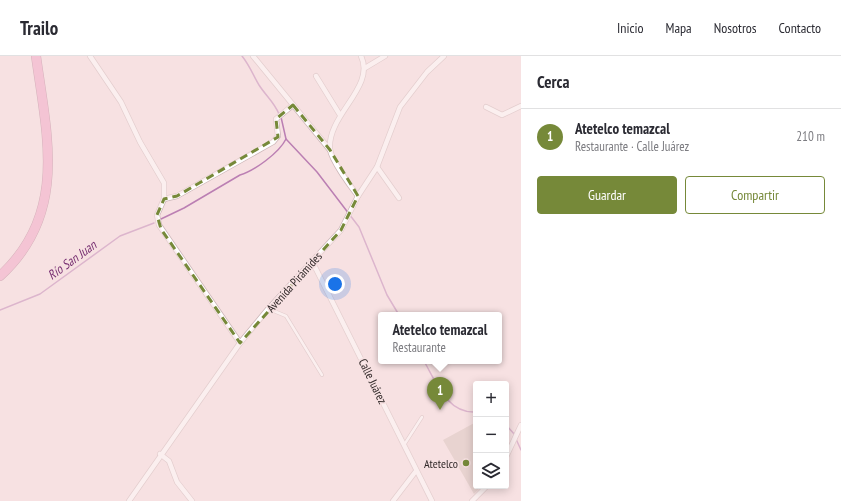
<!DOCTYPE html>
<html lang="es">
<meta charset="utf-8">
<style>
:root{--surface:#fff;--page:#f2f2f3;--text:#2b2b33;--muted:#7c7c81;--line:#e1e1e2;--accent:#768939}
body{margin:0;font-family:"PT Sans Narrow",sans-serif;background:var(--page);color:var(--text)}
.controls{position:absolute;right:12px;bottom:12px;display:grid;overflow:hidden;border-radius:4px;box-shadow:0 2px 10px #0003}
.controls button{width:36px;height:36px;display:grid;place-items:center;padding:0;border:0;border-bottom:1px solid var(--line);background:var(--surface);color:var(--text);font:20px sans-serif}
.you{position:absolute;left:335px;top:228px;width:14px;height:14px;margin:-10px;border:3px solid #fff;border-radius:50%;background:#1a73e8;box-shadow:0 0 0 6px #1a73e833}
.badge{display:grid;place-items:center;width:26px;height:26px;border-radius:50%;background:var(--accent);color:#fff;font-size:13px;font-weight:700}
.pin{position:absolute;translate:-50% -33px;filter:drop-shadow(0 1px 2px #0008)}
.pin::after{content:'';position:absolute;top:21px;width:14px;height:12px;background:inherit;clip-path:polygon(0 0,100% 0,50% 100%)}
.popup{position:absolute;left:378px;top:256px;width:124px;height:52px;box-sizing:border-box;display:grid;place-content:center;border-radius:4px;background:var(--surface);filter:drop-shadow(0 1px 3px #0005);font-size:13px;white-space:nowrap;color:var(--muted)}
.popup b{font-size:15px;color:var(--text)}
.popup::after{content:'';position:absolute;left:50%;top:100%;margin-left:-8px;border:8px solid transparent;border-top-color:var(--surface)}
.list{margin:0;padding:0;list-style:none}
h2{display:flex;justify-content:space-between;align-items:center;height:52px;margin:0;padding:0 16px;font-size:17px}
h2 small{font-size:13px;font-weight:400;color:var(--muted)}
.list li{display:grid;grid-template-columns:26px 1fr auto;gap:12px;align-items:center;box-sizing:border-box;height:56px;padding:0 16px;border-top:1px solid var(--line)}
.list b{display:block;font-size:15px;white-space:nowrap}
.list p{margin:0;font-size:13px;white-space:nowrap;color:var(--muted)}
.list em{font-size:13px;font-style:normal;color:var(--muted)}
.actions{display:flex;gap:8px;padding:12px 16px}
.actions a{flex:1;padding:9px 0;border:1px solid var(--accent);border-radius:4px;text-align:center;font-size:14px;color:var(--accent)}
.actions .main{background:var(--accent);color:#fff}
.icon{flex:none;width:22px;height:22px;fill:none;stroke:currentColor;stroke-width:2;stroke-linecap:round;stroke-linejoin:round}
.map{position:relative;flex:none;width:521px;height:445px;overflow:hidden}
header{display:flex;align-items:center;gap:24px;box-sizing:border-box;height:56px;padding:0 20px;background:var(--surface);border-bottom:1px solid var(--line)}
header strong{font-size:19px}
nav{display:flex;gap:22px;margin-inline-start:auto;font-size:14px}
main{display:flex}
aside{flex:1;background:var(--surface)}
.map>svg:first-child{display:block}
</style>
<header>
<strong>Trailo</strong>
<nav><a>Inicio</a><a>Mapa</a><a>Nosotros</a><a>Contacto</a></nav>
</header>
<main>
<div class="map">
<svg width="521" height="445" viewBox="0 0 521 445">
<rect width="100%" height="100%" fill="#f7e1e2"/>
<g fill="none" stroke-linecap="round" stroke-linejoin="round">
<g stroke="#bb7fb3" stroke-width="1.5">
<path d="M242,0c8,10 11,19 17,29 7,11 15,17 20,29"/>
<polyline points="286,83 317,116 359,171 387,239 399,259"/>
<path d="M161,163l23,-11 56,-33c14,-4 39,-22 46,-36l-5,-22"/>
<polyline points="0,254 40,238 120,180 154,167"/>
<path d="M424,305c12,21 23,53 52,51"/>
<polyline points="506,369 515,379"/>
<polyline points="516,383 521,394"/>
</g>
</g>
<polygon fill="#d6c1bb" points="476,366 476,430 482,430 474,438 443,384"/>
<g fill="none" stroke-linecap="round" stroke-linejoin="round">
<g stroke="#ccb6b8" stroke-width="4">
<g id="lane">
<polyline points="269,253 286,260 322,319"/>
<polyline points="404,389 422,361"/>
</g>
</g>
<g stroke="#ccb6b8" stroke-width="6">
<g id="street">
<polyline points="90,0 121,46 140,86 164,127 164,143 157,159 159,169 240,287"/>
<polyline points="253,0 330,94"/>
<polyline points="365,12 385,0"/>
<polyline points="316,20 340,59"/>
<polyline points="486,51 502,59 521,50"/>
<polyline points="377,111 399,142"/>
<path d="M358,140c-7,-9 -27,-36 -28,-47 -3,-34 46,-62 31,-93"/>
<polyline points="164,143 177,140 273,86 278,80 276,63 293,49"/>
<polyline points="312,205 432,445"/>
<polyline points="160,398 169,405 177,426 192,445"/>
<polyline points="506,401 521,369"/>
<polyline points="129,445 240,287 268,253 341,174 358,140 377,111 400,51 427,16 444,0"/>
<polyline points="393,445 416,415"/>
<polyline points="472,445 487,430"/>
</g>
</g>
<g stroke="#ad778d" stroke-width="10">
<path id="highway" d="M0,220c68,-62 47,-140 36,-220"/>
</g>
<use href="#lane" stroke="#fff" stroke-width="2.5"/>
<use href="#street" stroke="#fff" stroke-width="4.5"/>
<use href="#highway" stroke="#f0a1c3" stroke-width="9"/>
</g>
<path d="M0 0H521V445H0ZM293,49l37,45 28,46 -17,34 -101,113 -79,-114 -4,-14 7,-16 13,-3 101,-59 -2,-18z" fill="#f7e1e2" fill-opacity=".55" fill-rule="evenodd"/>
<path fill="none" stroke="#768939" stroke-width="3" stroke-dasharray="8 5" stroke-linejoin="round" d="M293,49l37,45 28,46 -17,34 -101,113 -79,-114 -4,-14 7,-16 13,-3 101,-59 -2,-18z"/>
<circle fill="#768939" stroke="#f7e1e2" stroke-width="1.5" cx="466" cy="407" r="4"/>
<g text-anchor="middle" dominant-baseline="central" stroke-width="3.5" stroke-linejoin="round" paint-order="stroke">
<g font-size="12" fill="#302828" stroke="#f7e1e2">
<text transform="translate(294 226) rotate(-48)">Avenida Pirámides</text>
<text transform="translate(373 325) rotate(64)">Calle Juárez</text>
</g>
<g font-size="12" fill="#302828" stroke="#f7e1e2" text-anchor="end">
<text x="458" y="407">Atetelco</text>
</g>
<g font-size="13" font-style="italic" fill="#783072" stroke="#f7e1e2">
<text transform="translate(72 204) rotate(-36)">Río San Juan</text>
</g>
</g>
</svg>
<div class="controls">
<button>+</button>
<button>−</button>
<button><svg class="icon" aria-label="layers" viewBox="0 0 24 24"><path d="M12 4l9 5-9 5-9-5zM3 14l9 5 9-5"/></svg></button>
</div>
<div class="you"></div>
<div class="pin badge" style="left:440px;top:354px">1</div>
<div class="popup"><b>Atetelco temazcal</b>Restaurante</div>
</div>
<aside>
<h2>Cerca<small></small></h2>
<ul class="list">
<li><span class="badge">1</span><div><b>Atetelco temazcal</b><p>Restaurante · Calle Juárez</p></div><em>210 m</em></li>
</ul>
<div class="actions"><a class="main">Guardar</a><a>Compartir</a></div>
</aside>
</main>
